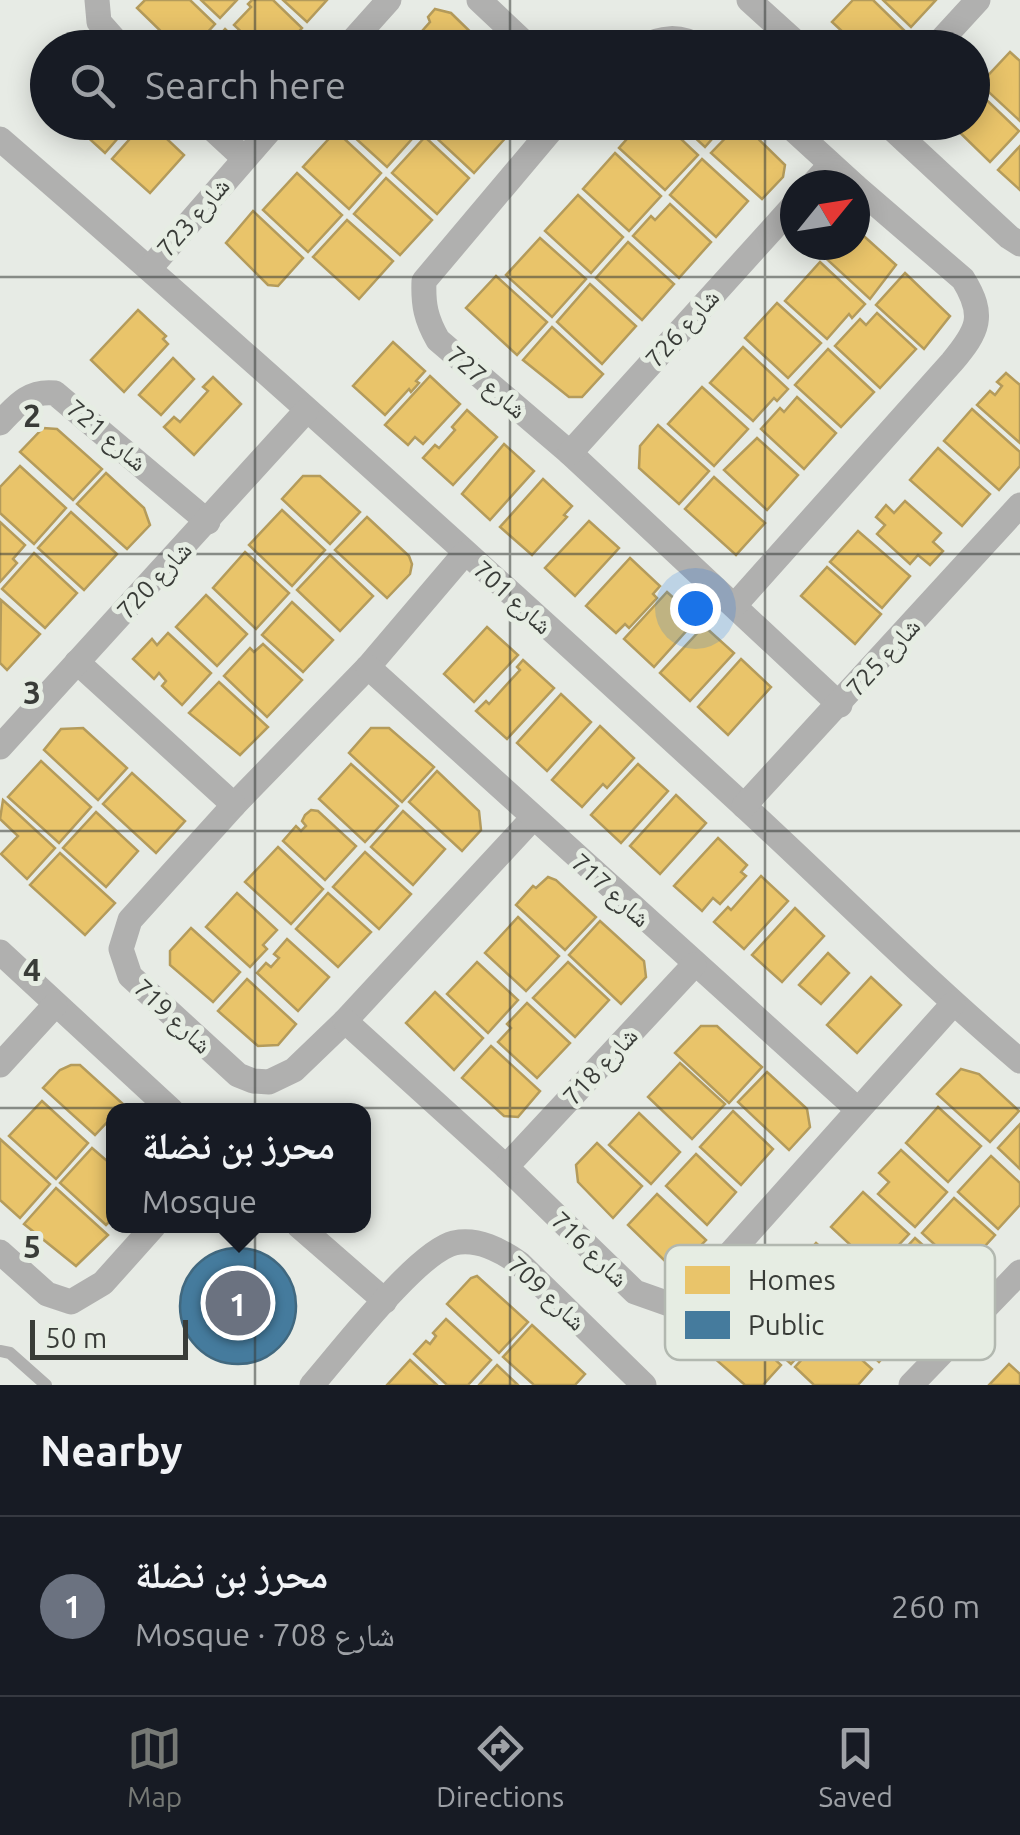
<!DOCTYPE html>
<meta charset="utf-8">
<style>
:root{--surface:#171b24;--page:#20242c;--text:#f1f3f6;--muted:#9ea1a6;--line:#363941;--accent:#767975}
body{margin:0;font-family:Ubuntu,"Noto Naskh Arabic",sans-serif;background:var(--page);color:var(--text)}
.compass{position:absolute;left:780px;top:170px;width:90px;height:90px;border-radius:50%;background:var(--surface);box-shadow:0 5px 25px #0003;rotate:60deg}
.scale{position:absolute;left:30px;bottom:25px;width:158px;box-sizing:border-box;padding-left:10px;border:5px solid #393c38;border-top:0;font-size:28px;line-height:35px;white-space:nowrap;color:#393c38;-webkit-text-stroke:8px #e6ede3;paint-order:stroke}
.you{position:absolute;left:695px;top:608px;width:35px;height:35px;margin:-25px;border:8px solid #fff;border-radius:50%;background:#1a73e8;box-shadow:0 0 0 15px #1a73e833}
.badge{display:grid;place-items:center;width:65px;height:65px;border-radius:50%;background:var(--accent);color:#fff;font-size:32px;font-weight:700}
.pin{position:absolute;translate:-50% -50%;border:5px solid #fff;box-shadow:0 2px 10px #0006}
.popup{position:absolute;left:106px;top:1103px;width:265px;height:130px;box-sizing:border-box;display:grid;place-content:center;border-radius:20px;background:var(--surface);filter:drop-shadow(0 2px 8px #0005);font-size:32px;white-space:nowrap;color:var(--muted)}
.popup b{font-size:38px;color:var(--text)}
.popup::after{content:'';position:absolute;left:50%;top:100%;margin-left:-20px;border:20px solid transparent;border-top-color:var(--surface)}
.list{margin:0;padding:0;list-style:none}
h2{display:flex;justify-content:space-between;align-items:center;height:130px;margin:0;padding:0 40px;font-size:42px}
h2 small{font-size:32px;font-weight:400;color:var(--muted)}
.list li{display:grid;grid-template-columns:65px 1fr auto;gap:30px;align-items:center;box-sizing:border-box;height:180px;padding:0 40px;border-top:2px solid var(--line)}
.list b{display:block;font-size:38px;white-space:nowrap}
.list p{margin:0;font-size:32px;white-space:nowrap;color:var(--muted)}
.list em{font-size:32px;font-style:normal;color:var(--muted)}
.icon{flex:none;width:55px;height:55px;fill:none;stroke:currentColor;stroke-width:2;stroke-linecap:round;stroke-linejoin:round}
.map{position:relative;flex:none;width:1020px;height:1385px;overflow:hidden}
.search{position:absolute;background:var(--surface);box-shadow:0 5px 25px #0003;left:30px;right:30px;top:30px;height:110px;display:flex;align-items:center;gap:25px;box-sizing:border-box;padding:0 35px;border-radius:55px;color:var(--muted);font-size:38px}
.sheet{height:310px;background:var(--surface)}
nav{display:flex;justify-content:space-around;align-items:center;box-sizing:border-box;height:140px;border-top:2px solid var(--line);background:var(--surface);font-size:28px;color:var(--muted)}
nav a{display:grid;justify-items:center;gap:5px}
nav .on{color:var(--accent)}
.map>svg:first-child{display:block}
</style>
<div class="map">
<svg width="1020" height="1385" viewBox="0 0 1020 1385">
<rect width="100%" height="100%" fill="#e7ebe5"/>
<g fill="#e9c46a" stroke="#b49b5b" stroke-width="2.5">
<polygon points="145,0 190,0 215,24 193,48 178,48 137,8"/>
<polygon points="201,0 237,0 220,18"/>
<polygon points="252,0 273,0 302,28 284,48 258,48 234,25 251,7 248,4"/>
<polygon points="283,0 327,0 307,22"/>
<polygon points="853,0 873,0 912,38 902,48 860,48 832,22"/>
<polygon points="883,0 936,0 911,27"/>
<polygon points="435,9 451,13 487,48 424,48 415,39 430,22 428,17"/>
<polygon points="225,29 244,48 208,48"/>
<polygon points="1010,52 1020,61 1020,121 980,84"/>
<polygon points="972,86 1019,131 990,162 949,122 972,122"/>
<polygon points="71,122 132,122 105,153"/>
<polygon points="145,122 149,122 184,155 150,193 112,159"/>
<polygon points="343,122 409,122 419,131 387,167 341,125"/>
<polygon points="439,122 498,122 510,133 474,173 430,132"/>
<polygon points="642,122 663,122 698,155 665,190 619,148"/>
<polygon points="678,122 727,122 705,147"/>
<polygon points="741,122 785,165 783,177 762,199 711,153"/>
<polygon points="336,131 381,173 349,209 303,167"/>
<polygon points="425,137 469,178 437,214 392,173"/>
<polygon points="1020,146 1020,190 998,170"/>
<polygon points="615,153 661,196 629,231 583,189"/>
<polygon points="702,159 748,201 716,237 670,195"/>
<polygon points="297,173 342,215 308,252 263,210"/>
<polygon points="386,178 432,220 400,255 354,214"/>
<polygon points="578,195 623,237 591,273 545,231"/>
<polygon points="670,204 711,242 679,278 633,236 651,216 655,220"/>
<polygon points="253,211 303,258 278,286 268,285 226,243"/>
<polygon points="347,220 393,261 359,299 313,257"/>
<polygon points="856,229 896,265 870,299 818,251 823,245 855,245"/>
<polygon points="540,238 586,279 552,317 506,275"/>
<polygon points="628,242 674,284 642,320 596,278"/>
<polygon points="820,262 865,304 852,318 849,314 827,339 785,301"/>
<polygon points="905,273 950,316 924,349 876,305"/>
<polygon points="496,276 547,322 517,355 466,308"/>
<polygon points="590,284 636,326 602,364 557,322"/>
<polygon points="777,303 821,343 788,378 745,338"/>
<polygon points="138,310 166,336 163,339 168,344 124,392 91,360"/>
<polygon points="877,313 916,349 880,388 835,346 860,319 866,325"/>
<polygon points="552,327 603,374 582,397 569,397 523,360"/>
<polygon points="393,342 425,371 416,381 419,383 411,392 409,389 385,415 353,386"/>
<polygon points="743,347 788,389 777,401 774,398 753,421 710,383"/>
<polygon points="828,349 874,392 841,427 795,385"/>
<polygon points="173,358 194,379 161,415 139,395"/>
<polygon points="1006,373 1020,385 1020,443 977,405 990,391 995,395 1002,386 997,382"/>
<polygon points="430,376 460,404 423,444 415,437 408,445 385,425"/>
<polygon points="213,377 241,404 194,455 164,427 174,417 180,422 208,391 203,387"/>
<polygon points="702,387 748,429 714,466 668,424"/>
<polygon points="797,397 836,433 804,469 761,429 780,408 784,412"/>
<polygon points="972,409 1020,452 1020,466 999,490 944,441"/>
<polygon points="467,410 497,437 453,485 423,458 435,445 439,448 455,430 452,427"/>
<polygon points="658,425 709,471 679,504 639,468 640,446"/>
<polygon points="43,428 57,429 102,469 73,500 20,452"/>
<polygon points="757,438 798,475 767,510 724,470"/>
<polygon points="504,444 534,471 490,520 462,494"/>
<polygon points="938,448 990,494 962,526 910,480"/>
<polygon points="20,466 66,508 34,544 0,513 0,487"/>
<polygon points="106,473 144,508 150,525 127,549 77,504"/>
<polygon points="303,476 320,476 360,512 330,544 282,499"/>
<polygon points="714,477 765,523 736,555 685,509"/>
<polygon points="543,479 572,506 564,515 567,517 532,555 500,527"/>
<polygon points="905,501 941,533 933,542 943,551 930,565 918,555 910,564 877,534 885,525 876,517 886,505 894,513"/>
<polygon points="282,510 325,550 292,586 249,545"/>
<polygon points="71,512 117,554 84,590 38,548"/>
<polygon points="367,517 409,556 412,564 410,574 387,598 335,550"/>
<polygon points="589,521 619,548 575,596 545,568"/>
<polygon points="0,522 25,545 13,559 17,563 0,582"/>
<polygon points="858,531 910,576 882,608 830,562"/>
<polygon points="245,552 289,593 256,629 213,588"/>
<polygon points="34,553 77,593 45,628 2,589"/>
<polygon points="330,555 373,596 340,631 297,590"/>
<polygon points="630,558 660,586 653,594 657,598 629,628 625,624 616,633 586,606"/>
<polygon points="827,567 881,614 855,644 801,596"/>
<polygon points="667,592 697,619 654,667 624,639"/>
<polygon points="206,595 247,634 217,666 176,627"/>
<polygon points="1,600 40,634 7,670 0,663"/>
<polygon points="292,602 333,640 303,672 262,635"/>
<polygon points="704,626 734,653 690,701 660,673"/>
<polygon points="487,627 518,655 474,702 444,674"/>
<polygon points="168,633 211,673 182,705 162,686 166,681 159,673 154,679 133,659 152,639 157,645"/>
<polygon points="263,644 302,680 267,717 224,676 250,648 254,652"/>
<polygon points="741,659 771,687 728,735 698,707"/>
<polygon points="523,660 554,688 507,739 476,711 486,701 489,704 520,670 517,667"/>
<polygon points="219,682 268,727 240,755 189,713"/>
<polygon points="561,694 591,722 547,771 517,743"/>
<polygon points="600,726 634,758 607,788 603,784 582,807 552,780"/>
<polygon points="83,728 127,768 98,800 44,750 61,729"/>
<polygon points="371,728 389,728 434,767 402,802 349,753"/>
<polygon points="41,761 91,807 59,843 8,797"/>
<polygon points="351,764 398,806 365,842 319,799"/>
<polygon points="638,764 668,791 621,843 591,815"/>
<polygon points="437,771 479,811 481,830 462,851 409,802"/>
<polygon points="132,773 185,821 156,853 103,804"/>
<polygon points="676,795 706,823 660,874 630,846"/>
<polygon points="3,800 55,848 27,879 1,854 18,836 0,819"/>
<polygon points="311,810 318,811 356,846 325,880 283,841 296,826 301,831 306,826 302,821 305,815"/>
<polygon points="403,811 445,849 413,885 371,847"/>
<polygon points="96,812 138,851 106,887 63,848"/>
<polygon points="718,838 747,865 741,872 746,876 720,904 713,898 702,911 674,886"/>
<polygon points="278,847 323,889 291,924 245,882"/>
<polygon points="365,852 411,894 379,929 333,887"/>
<polygon points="60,853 115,903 85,935 30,885"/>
<polygon points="761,876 788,901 744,949 714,922 728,907 731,910"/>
<polygon points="548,877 556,880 596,917 565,950 516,905 533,886 536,888"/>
<polygon points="237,893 277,930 263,945 267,949 250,967 206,927"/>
<polygon points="328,893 371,932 338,967 296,929"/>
<polygon points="795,908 824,936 782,982 752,955"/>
<polygon points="518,917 559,956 526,991 485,953"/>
<polygon points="600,921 644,961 646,977 621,1004 569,955"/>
<polygon points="191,928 240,972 213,1002 170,965 170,951"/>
<polygon points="287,939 329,977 298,1011 257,973 266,963 271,967 279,958 274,954"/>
<polygon points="828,953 849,973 821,1004 799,985"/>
<polygon points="477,962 518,1000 488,1033 447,994"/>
<polygon points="568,962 609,1000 575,1037 533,998"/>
<polygon points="871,977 901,1005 857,1053 827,1025"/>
<polygon points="247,979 296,1024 278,1045 258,1046 218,1011"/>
<polygon points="435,992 483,1038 454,1070 406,1023"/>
<polygon points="527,1003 570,1043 537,1078 498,1042 511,1028 507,1024"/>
<polygon points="701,1026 717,1026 762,1067 729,1103 675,1053"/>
<polygon points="491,1046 540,1091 518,1117 504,1116 462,1078"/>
<polygon points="680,1063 725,1104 692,1139 648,1097"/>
<polygon points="71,1065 80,1065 123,1104 113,1110 113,1116 95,1135 43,1088 60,1070"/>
<polygon points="961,1069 979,1074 1019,1111 990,1142 937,1094"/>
<polygon points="767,1072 807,1109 810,1127 789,1150 738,1102"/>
<polygon points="42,1101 88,1143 56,1179 9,1136"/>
<polygon points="938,1107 981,1146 948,1182 906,1143"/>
<polygon points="733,1111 773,1149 741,1185 700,1147"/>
<polygon points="639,1113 680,1152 651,1184 609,1145"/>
<polygon points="1020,1124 1020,1169 998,1148"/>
<polygon points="0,1139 50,1184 20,1218 0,1200"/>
<polygon points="597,1143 642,1186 613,1218 578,1182 576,1165"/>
<polygon points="92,1148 113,1166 113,1218 106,1225 60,1183"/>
<polygon points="901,1150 947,1192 915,1227 878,1194 889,1182 879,1173"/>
<polygon points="696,1154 736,1192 707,1225 666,1186"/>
<polygon points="991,1156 1020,1183 1020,1205 998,1229 958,1192"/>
<polygon points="56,1188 108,1235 76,1266 24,1224"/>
<polygon points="863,1192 909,1234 894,1250 890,1246 872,1265 831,1227"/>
<polygon points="657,1194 706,1240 687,1260 665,1261 628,1225"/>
<polygon points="954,1198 995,1235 975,1257 971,1253 958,1266 922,1233"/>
<polygon points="915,1238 955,1274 923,1310 883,1273"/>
<polygon points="816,1243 862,1285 829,1321 784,1279"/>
<polygon points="477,1276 528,1322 499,1353 447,1304 471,1278"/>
<polygon points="779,1284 825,1326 791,1364 745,1322"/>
<polygon points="867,1292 908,1329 879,1362 838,1324"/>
<polygon points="446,1319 491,1360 468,1385 447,1385 414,1354 426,1341 430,1344 436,1336 433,1333"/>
<polygon points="735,1322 781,1365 763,1385 745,1385 713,1357 713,1345"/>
<polygon points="532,1325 585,1374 575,1385 534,1385 503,1357"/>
<polygon points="829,1330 872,1369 858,1385 814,1385 795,1367"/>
<polygon points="410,1360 437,1385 387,1385"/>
<polygon points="1009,1364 1020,1374 1020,1385 989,1385"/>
<polygon points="497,1365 518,1385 479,1385"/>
</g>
<circle fill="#457b9d" stroke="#41687f" stroke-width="2.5" cx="238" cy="1306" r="58"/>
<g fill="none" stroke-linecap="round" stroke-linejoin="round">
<polyline stroke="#b0b0af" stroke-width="12" points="0,1351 10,1353 46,1385"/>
<g stroke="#b0b0af" stroke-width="25">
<polyline points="97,0 99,22 122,48"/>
<polyline points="479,0 530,48"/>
<polyline points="749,0 802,48"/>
<polyline points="346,48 389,0"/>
<path d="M639,48c22,-11 41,-14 62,0"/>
<polyline points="934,48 978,0"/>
<polyline points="205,122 244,158"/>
<path d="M558,122l-134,159c-1,24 2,38 14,59l132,113 270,252"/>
<polyline points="785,122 854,185"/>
<polyline points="885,122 1009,237 1020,244"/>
<path d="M0,139c251,217 498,441 743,666 92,85 181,174 277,256"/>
<polyline points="812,185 830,165"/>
<polyline points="150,268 277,122"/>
<path d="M0,423c17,-18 29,-33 55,-30l153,129"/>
<polyline points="570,453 795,204"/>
<polyline points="465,553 368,667 234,805 130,920 121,949 130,976 238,1075 253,1081 269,1082 294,1070 345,1021 533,818"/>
<path d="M735,605l217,-243c26,-31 34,-46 11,-83l-108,-93"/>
<polyline points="77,662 234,805"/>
<polyline points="368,667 857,1109"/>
<polyline points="0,747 306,411"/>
<polyline points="744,806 1020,505"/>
<polyline points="0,952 171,1110"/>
<polyline points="345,1021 506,1167 635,1292 669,1304 688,1297 701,1286 953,1004"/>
<polyline points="0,1065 55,1005"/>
<polyline points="506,1167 694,965"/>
<polyline points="299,1226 385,1301"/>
<polyline points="0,1252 47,1294 71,1302 103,1283 154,1226"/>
<path d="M312,1385c28,-32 105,-133 142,-142 24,-5 46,7 65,20l125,122"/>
<polyline points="911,1385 1020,1272"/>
</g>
</g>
<path fill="none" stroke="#393c38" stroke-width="2.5" stroke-opacity="0.55" d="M255,0v48M510,0v48M765,0v48M255,122v1263M510,122v1263M765,122v1263M0,277h1020M0,554h1020M0,831h1020M0,1108h1020"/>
<g text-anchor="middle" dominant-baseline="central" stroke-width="10" stroke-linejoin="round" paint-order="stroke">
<g font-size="25" fill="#393c38" stroke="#e6ede3">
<text transform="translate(193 217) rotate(-49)">شارع 723</text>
<text transform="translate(682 328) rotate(-48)">شارع 726</text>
<text transform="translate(487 382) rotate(41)">شارع 727</text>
<text transform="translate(107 435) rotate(40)">شارع 721</text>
<text transform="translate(154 580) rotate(-47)">شارع 720</text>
<text transform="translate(513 597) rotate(42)">شارع 701</text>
<text transform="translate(883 657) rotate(-48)">شارع 725</text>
<text transform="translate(611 890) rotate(42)">شارع 717</text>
<text transform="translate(173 1016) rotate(43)">شارع 719</text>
<text transform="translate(600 1066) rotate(-47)">شارع 718</text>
<text transform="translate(590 1249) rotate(44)">شارع 716</text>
<text transform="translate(547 1293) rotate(43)">شارع 709</text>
</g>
</g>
<rect x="665" y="1245" width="330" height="115" rx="15" fill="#e6ede3" stroke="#b2b8b0" stroke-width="2.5"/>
<rect x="685" y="1266" width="45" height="28" fill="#e9c46a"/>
<rect x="685" y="1311" width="45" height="28" fill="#457b9d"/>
<g font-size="28" fill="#393c38">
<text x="748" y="1290">Homes</text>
<text x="748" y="1335">Public</text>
</g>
<g font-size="32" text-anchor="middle" font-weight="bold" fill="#393c38" stroke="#e6ede3" stroke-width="10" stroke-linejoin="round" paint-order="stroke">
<text x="32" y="427">2</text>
<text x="32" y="704">3</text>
<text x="32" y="981">4</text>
<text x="32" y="1258">5</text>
</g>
</svg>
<svg class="compass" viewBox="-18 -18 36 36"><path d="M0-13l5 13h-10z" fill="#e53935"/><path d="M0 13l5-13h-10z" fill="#9ea1a6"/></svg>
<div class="scale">50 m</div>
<div class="you"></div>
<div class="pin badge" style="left:238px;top:1303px;background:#6b7280">1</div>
<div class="popup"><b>محرز بن نضلة</b>Mosque</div>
<div class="search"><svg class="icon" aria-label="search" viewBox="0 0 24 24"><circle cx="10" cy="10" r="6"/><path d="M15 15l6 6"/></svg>Search here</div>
</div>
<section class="sheet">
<h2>Nearby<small></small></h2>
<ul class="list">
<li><span class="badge" style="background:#6b7280">1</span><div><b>محرز بن نضلة</b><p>Mosque · شارع 708</p></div><em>260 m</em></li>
</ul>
</section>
<nav>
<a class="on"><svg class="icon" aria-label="map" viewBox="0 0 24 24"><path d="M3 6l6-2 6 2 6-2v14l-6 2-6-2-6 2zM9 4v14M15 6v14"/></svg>Map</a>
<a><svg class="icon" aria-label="directions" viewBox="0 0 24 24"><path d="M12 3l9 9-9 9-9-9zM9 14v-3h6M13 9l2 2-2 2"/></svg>Directions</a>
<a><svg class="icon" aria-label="saved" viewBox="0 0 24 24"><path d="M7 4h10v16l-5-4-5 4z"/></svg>Saved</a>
</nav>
